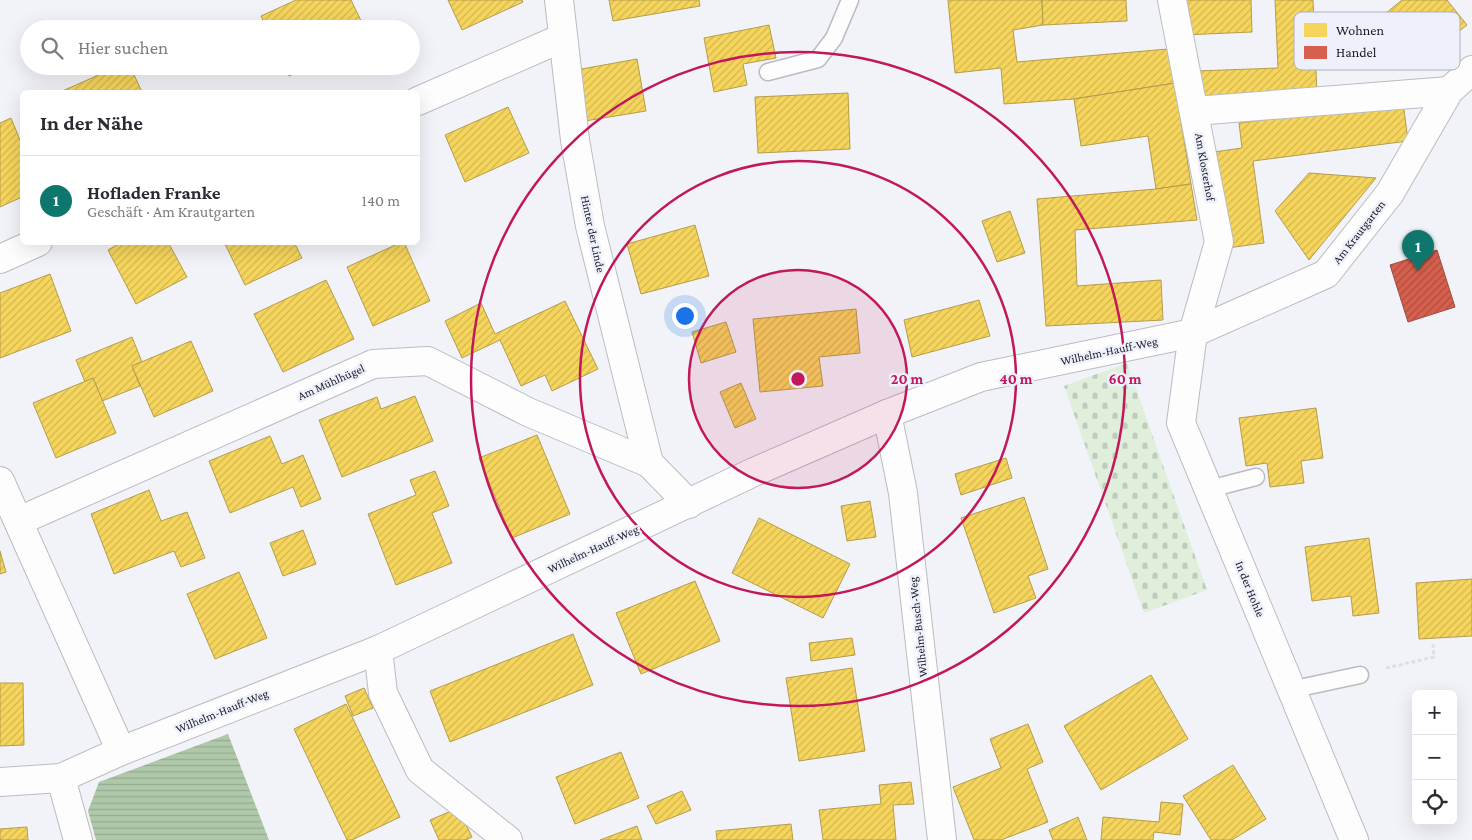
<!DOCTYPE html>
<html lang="de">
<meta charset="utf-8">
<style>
:root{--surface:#fff;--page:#f2f2f3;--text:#2b2b33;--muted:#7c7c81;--line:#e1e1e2;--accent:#0f766e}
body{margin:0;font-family:"Crimson Pro",serif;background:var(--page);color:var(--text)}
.controls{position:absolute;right:15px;bottom:15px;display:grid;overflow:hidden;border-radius:8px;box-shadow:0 5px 20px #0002}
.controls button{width:45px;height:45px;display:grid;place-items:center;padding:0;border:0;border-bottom:1px solid var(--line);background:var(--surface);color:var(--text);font:25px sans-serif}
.you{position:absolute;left:684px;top:315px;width:18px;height:18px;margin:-12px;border:4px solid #fff;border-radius:50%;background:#1a73e8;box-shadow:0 0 0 8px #1a73e833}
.badge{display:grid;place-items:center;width:32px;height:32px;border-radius:50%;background:var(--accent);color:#fff;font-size:16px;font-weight:700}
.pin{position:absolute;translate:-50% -41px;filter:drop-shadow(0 1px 2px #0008)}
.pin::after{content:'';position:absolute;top:26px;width:18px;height:15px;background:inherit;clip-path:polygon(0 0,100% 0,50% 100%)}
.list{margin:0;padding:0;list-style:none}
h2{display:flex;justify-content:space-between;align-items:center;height:65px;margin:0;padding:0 20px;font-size:21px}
h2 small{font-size:16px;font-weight:400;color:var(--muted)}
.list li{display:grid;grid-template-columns:32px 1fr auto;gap:15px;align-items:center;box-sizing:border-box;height:90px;padding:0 20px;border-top:1px solid var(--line)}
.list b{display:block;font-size:19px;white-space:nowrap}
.list p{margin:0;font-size:16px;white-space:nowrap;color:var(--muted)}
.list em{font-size:16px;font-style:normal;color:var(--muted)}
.icon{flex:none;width:28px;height:28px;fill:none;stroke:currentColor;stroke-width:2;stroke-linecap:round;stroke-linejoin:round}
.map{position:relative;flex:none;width:1472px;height:840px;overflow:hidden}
.search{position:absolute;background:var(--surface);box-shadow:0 5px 20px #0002;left:20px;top:20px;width:400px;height:55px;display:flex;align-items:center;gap:12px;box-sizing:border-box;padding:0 18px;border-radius:28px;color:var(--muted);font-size:19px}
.panel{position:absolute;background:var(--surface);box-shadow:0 5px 20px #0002;left:20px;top:90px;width:400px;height:155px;border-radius:8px}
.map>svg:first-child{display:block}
</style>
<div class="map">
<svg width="1472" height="840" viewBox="0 0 1472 840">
<defs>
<pattern id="cemetery-stones" width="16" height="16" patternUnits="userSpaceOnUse" patternTransform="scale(1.25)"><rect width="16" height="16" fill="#dfefdc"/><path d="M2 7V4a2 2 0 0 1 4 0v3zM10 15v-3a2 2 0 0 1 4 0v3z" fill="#bfccbc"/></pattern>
<pattern id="water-rules" width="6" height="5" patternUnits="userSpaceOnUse" patternTransform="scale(1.25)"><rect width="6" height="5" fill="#afc8a9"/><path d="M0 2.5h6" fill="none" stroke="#96ab91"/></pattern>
<pattern id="homes-hatch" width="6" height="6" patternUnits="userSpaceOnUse" patternTransform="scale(1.25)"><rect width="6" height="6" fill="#f6d55c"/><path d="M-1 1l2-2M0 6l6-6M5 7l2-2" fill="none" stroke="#d2b650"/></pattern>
<pattern id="shops-hatch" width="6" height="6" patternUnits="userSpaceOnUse" patternTransform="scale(1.25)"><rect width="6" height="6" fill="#d6604d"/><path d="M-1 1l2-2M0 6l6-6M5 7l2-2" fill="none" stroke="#ad4e40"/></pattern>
</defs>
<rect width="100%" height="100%" fill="#f2f3f8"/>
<polygon fill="url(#cemetery-stones)" points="1127,363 1207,590 1144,613 1064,386"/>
<polygon fill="url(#water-rules)" points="228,734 269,840 96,840 88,811 99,782"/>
<g fill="url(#homes-hatch)" stroke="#b49d4b">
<polygon points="296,0 351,0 365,29 267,29 261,16"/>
<polygon points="448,0 522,0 523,2 462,30"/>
<polygon points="609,0 699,0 700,6 613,21"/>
<polygon points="948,0 1042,0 1043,25 1013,30 1017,62 1168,49 1175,83 1074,99 1004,104 1001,68 955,73"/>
<polygon points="1042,0 1126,0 1127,21 1043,25"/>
<polygon points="1181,0 1251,0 1252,32 1183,35"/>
<polygon points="1275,0 1313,0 1317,94 1198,99 1197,71 1278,68"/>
<polygon points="1402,0 1447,0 1467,25 1417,64 1380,18"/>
<polygon points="769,25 776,58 743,64 747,85 714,92 704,38"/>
<polygon points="637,59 646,111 585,121 576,70"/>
<polygon points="119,66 130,66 142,92 60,92"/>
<polygon points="284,66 310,66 289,76"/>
<polygon points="1175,83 1191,184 1156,189 1148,136 1081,146 1074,99"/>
<polygon points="848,93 850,149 758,153 755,97"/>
<polygon points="1403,102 1408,141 1253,161 1264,243 1227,248 1214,152 1242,148 1239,123"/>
<polygon points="508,107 529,153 465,182 445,135"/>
<polygon points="11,118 22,145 22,197 0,207 0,123"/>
<polygon points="1309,173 1376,178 1309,260 1275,211"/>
<polygon points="1191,184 1197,220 1075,230 1077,286 1161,280 1163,320 1046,326 1037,199 1156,189"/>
<polygon points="1010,211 1025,253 997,262 982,221"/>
<polygon points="695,225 709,276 641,294 627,244"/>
<polygon points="122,242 168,242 187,277 136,304 108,250"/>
<polygon points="224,242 294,242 302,258 245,285"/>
<polygon points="402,242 404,242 430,301 373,326 347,267"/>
<polygon points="50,274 71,331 0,358 0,293"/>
<polygon points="326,280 354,339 283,372 254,314"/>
<polygon points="979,300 990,336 912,357 904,320"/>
<polygon points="565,301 598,369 552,391 545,375 521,386 500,340 462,358 445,321 481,303 495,334"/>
<polygon points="856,309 860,353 819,357 823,386 760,392 753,319"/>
<polygon points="726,322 736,352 701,363 692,332"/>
<polygon points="132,337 142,362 132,366 140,386 102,401 93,378 85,382 76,360"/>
<polygon points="191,341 213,391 154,417 132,366"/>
<polygon points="93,378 116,433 56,458 33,403"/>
<polygon points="741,383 756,419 735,428 720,392"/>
<polygon points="415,396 433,441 342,477 319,420 377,397 381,409"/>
<polygon points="1316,408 1323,458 1301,461 1304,483 1270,487 1267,463 1246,466 1239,418"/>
<polygon points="537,435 570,514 512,538 479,458"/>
<polygon points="270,436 282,464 303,455 321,499 301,507 293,487 230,513 209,461"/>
<polygon points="1006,458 1012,478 961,495 955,474"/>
<polygon points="435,471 449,506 432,513 452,563 396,585 368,514 416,495 410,480"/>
<polygon points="149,490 161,521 187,512 205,558 181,567 174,551 114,574 91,514"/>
<polygon points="1024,497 1048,569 1028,576 1036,598 994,613 961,518"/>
<polygon points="870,501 876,537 847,541 841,506"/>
<polygon points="759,518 850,564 823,618 732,573"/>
<polygon points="303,530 316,564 283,576 270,543"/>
<polygon points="1369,538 1379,613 1353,616 1351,596 1312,601 1305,547"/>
<polygon points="0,551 6,572 0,574"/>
<polygon points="239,572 267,638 215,659 187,594"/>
<polygon points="1472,579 1472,636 1419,639 1416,583"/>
<polygon points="695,581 720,641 641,674 616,613"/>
<polygon points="573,634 593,685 450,742 430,691"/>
<polygon points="852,638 855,655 811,661 809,643"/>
<polygon points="852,668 865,751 799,761 786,678"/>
<polygon points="1151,675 1188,739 1101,790 1064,726"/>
<polygon points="0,683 23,683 24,745 0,746"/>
<polygon points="364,688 373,708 353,716 345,696"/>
<polygon points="346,704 400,817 352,840 347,840 294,729"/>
<polygon points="1028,724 1043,762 1027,769 1048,822 1001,840 974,840 953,787 1001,768 990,739"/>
<polygon points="621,752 639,798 575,824 556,777"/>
<polygon points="1233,765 1266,819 1232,840 1211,840 1183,796"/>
<polygon points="911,782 914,804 893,805 896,840 823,840 819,810 881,804 879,785"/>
<polygon points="682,791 691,810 656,824 647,806"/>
<polygon points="1161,802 1183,804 1180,835 1154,832 1153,840 1101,840 1103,817 1159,822"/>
<polygon points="458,808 472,837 466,840 439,840 430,820"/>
<polygon points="1078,817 1087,840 1053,840 1049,830"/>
<polygon points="791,824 793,840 717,840 716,831"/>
<polygon points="637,826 642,840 600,840"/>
<polygon points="27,827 28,840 0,840 0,829"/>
</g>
<polygon fill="url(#shops-hatch)" stroke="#9d4b40" points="1437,250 1455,307 1408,322 1390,265"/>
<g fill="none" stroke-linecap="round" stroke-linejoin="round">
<g stroke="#babcc1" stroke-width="19">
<g id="lane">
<polyline points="768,72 818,59 834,38 850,0"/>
<polyline points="1209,489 1256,477"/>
<polyline points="1290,690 1360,675"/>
</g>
</g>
<g stroke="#babcc1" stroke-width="30">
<g id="street">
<polyline points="559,0 575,140 590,226 649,463"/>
<polyline points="1172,0 1219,242 1193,333 1181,423 1354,840"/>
<polyline points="418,101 562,38"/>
<polyline points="1195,111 1449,91"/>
<polyline points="0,259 38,242"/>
<polyline points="887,414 903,493 942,840"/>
<polyline points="0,481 121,751"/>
<polyline points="19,521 373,364 428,361 528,412 649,463 689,504"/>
<polyline points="378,650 383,693 420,770 508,840"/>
<polyline points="61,778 78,840"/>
<polyline points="0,782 61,778 121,751 378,650 754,472 887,414 981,377 1193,333 1326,274 1390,193 1449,91 1472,70"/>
</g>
</g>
<polyline stroke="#dfdfe1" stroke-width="3" stroke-dasharray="4 2.5" stroke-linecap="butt" points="1386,668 1434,657 1433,644"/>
<use href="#lane" stroke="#fdfdfe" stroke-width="16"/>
<use href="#street" stroke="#fdfdfe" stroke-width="28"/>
</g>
<circle cx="798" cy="379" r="109" fill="#c2185b" fill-opacity=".12"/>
<g fill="none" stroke="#c2185b" stroke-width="2.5">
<circle cx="798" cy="379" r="109"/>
<circle cx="798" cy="379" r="218"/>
<circle cx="798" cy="379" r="327"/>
</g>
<g text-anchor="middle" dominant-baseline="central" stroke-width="5" stroke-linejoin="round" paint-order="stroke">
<g font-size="12" fill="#191b22" stroke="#eef1fc">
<text transform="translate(1205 167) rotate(80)">Am Klosterhof</text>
<text transform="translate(1359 232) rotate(-52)">Am Krautgarten</text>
<text transform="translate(593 234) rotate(78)">Hinter der Linde</text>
<text transform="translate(1109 351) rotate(-12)">Wilhelm-Hauff-Weg</text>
<text transform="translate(331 382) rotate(-24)">Am Mühlhügel</text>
<text transform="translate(593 549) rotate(-25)">Wilhelm-Hauff-Weg</text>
<text transform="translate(1250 589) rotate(68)">In der Hohle</text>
<text transform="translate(918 627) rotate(-96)">Wilhelm-Busch-Weg</text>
<text transform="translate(222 711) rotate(-22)">Wilhelm-Hauff-Weg</text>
</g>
</g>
<rect x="1294" y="12" width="166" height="58" rx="8" fill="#eef1fc" stroke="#aeb1bb" stroke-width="1"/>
<rect x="1304" y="23" width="23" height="14" fill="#f6d55c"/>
<rect x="1304" y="46" width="23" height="13" fill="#d6604d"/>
<g font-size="14" fill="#191b22">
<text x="1336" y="35">Wohnen</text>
<text x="1336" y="57">Handel</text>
</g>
<circle cx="798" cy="379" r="8" fill="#c2185b" stroke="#eef1fc" stroke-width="2.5"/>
<g font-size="15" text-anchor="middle" font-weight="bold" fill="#c2185b" stroke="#eef1fc" stroke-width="5" stroke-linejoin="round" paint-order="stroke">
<text x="907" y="384">20 m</text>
<text x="1016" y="384">40 m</text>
<text x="1125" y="384">60 m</text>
</g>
</svg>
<div class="controls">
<button>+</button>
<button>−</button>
<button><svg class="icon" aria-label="locate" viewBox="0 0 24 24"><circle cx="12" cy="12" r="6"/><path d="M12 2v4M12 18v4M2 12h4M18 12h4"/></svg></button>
</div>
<div class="you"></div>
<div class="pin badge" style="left:1418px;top:271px">1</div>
<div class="search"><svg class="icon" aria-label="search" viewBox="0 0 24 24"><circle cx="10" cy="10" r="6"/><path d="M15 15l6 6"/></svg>Hier suchen</div>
<section class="panel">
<h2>In der Nähe<small></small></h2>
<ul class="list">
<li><span class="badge">1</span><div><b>Hofladen Franke</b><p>Geschäft · Am Krautgarten</p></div><em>140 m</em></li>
</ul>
</section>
</div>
